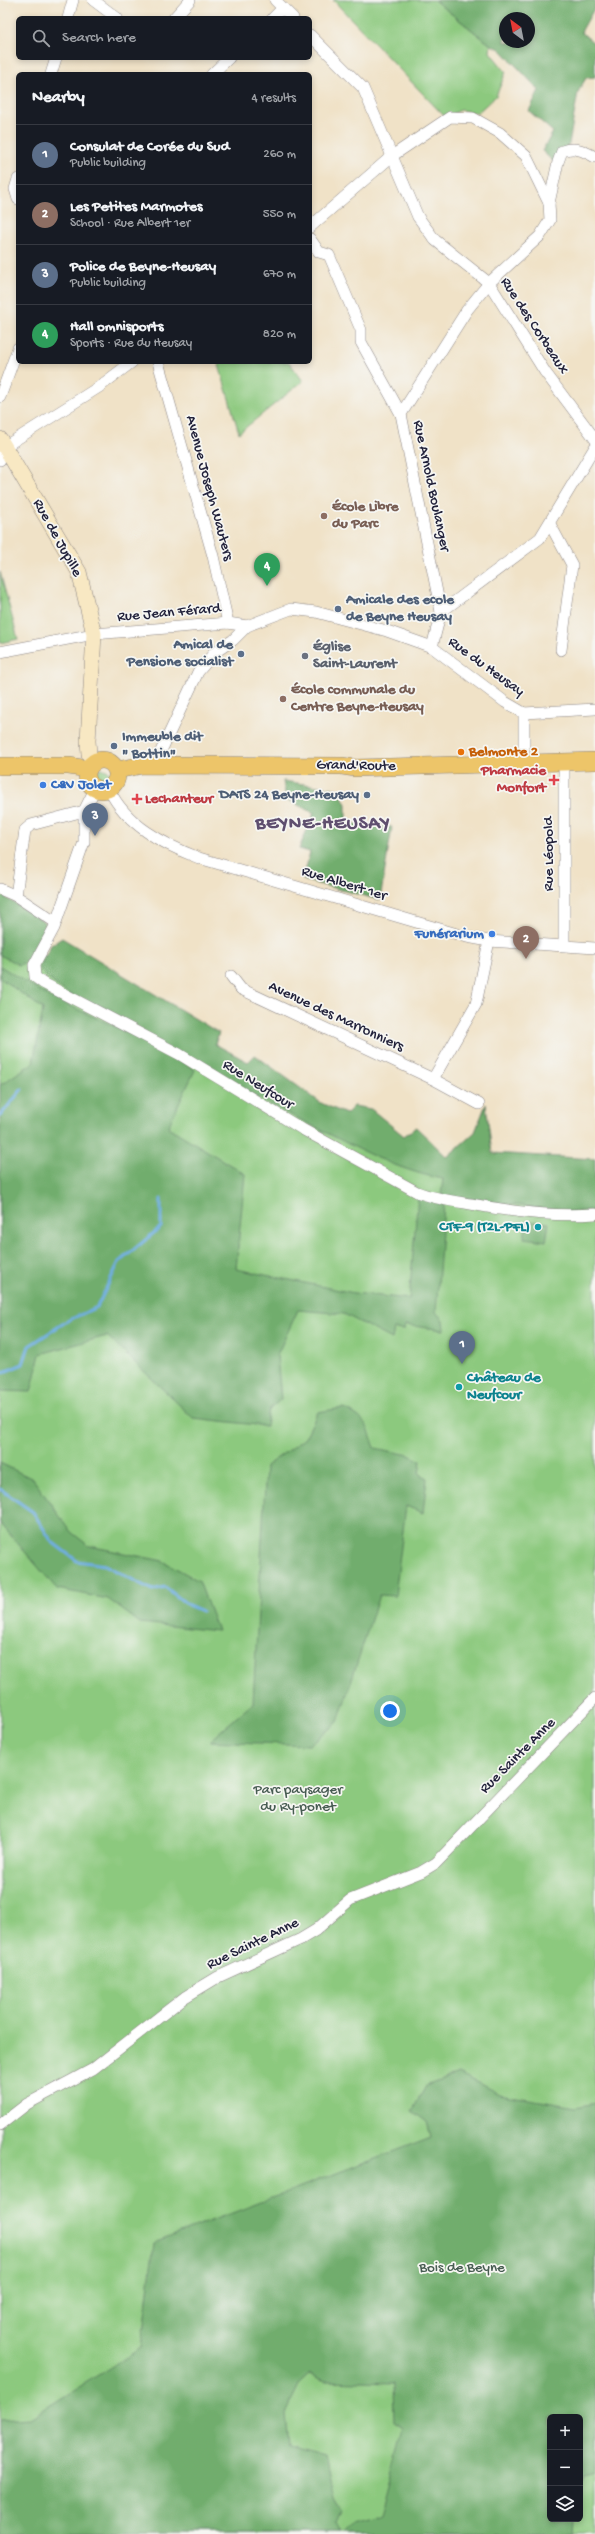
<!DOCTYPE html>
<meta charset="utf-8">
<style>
:root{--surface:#171b24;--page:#242831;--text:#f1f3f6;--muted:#9ea1a6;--line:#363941;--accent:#ea580c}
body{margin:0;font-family:"Gochi Hand",sans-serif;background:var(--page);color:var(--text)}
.controls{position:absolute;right:12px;bottom:12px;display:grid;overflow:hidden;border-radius:6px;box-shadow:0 2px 6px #0003}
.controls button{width:36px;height:36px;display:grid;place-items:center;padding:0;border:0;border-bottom:1px solid var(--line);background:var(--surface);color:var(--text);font:20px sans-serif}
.compass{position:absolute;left:499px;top:12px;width:36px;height:36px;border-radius:50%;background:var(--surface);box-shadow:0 2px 6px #0003;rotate:328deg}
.you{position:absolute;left:390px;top:1711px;width:14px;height:14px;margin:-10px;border:3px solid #fff;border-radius:50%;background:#1a73e8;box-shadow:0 0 0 6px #1a73e833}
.badge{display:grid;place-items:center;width:26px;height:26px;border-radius:50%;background:var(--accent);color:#fff;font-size:13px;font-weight:700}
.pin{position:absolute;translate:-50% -33px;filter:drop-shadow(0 1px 2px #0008)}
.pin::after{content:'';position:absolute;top:21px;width:14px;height:12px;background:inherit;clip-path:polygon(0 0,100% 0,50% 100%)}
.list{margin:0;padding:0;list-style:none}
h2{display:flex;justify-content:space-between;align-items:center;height:52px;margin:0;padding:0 16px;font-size:17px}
h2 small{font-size:13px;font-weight:400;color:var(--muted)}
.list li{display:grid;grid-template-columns:26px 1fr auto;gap:12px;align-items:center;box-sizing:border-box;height:60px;padding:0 16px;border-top:1px solid var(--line)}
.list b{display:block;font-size:15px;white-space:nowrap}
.list p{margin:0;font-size:13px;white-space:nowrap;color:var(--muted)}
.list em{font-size:13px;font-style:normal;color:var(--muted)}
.icon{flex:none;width:22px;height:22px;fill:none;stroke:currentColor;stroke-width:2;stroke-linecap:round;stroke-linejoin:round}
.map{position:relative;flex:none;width:595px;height:2534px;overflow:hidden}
.search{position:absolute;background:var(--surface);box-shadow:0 2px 6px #0003;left:16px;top:16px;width:296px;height:44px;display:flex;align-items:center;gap:10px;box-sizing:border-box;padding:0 14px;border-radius:6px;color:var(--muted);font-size:15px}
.panel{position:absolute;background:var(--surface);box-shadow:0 2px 6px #0003;left:16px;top:72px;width:296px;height:292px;border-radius:6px}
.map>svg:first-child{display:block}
</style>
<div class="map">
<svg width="595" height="2534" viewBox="0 0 595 2534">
<rect width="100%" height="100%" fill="#f6f6f2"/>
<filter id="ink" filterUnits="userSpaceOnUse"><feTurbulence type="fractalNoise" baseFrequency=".025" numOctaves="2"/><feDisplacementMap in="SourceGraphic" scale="8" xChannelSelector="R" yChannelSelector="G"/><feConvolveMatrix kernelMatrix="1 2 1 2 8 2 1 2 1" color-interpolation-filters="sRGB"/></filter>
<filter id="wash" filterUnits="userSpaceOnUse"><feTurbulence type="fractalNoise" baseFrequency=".012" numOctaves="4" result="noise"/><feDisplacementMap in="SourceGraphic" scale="16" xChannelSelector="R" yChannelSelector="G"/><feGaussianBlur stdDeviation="0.9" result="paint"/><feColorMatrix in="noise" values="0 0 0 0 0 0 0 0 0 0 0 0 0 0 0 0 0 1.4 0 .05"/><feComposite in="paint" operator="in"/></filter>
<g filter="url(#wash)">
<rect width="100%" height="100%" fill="#f0e2c7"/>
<g fill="#8cc97e" stroke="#57765c" fill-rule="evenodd">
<polygon points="333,0 434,0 491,45 490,52 506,72 496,96 477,113 461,110 445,117"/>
<polygon points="223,362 289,362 303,381 239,433 219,365"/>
<polygon points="0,572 18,639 0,643"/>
<circle cx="103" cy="776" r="7"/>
<path d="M0,934l48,23 290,168 111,39 146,15v1355h-595zM550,2417h30v102h-30z"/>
</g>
<g fill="#71ad6d" stroke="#4a6854" fill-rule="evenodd">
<path d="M434,0h161v7l-14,25 14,12v33l-9,1 -8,14 -9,52 -14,19 -13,-12 11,-19 -24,-21 10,-21 -39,-41 -9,-4zM505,18h24v24h-24z"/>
<polygon points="283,781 338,789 346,804 346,823 392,827 380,900 303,880 310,852 299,849 314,813 286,799"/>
<polygon points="0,894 45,922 47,935 33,959 19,965 0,955"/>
<path d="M62,938l157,95 -4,11 33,18 7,-7 66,48 25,11 8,-8 17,3 33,27 12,-9 31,30 28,-25 11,-28 6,49 103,6v51l-27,2 -127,-17 2,-16c-48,-9 -88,-32 -132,-54 -71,-35 -140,-74 -209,-112l2,-6c-31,-10 -43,-14 -65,-39l12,-23z"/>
<polygon points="0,966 50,997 134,1035 138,1033 195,1070 168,1127 245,1174 236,1269 354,1293 409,1299 418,1196 444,1205 436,1312 443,1320 444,1330 405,1325 404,1330 394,1329 392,1339 344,1314 298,1310 277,1355 281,1399 269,1410 266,1426 193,1418 107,1336 40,1354 31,1392 0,1391 0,1085 33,1063 43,1009 0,978"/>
<polygon points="527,1221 549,1223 546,1241 524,1238"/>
<path d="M343,1408c24,11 24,17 32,40l34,7 12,6 -2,13 8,4 -4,35 -17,-7 -11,90 -16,-1 -41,127 -29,23 -100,-4 44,-38 13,-237 39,-28 13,-26z"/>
<polygon points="0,1463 33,1479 71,1532 89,1546 163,1561 199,1581 218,1631 140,1623 108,1599 57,1589 0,1523"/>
<polygon points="459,2073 499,2094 576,2107 595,2103 595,2474 584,2477 580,2488 580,2417 550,2417 550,2519 575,2519 574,2534 344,2534 355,2522 381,2514 404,2428 394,2422 393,2383 325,2381 310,2374 300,2383 285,2414 288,2446 324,2456 333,2498 341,2512 336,2525 341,2534 0,2534 0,2420 30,2418 141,2348 154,2243 431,2137 427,2122 412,2111 426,2086"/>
</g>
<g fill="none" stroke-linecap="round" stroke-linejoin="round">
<g stroke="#6faee2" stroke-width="3">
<polyline points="0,1116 22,1089"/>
<polyline points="0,1370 4,1372 23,1364 29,1346 67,1321 97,1307 119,1262 161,1227 161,1199"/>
<polyline points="0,1489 33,1512 52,1542 77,1561 105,1565 152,1590 165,1587 188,1605 202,1611"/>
</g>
</g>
</g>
<g filter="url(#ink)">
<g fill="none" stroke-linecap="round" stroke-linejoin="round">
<g stroke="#898281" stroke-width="12">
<g id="street">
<polyline points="93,0 117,18"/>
<polyline points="275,0 293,18"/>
<polyline points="68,18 73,0"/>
<polyline points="174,18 190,0"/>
<polyline points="273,18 283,8"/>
<polyline points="310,35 363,88 418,217 435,240 489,283 545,372 595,439"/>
<polyline points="51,74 56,58"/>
<polyline points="212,74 229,58"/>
<polyline points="18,179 15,189 18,199"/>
<polyline points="310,227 392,156 450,117 473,118 500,133 526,156 549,203"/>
<polyline points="310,239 319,252 329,255 361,330 361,342 401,414"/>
<polyline points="158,362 213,556 228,623"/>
<polyline points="0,397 18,348"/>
<polyline points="0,460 4,447 99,387 132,362"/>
<polyline points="550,524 572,565 561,650"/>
<polyline points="441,612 540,538 595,447"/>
<path d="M432,647l9,-35 -40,-198 66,-104 22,-27 51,-47 10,-16 -1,-17 9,-41 4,-11c13,-5 22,0 33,6"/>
<polyline points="0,652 94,634 228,623 247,626"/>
<polyline points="524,713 595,709"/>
<polyline points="154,766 198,672 214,653 233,640 247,626 291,609 316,612 387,631 432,647 505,702 524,713 524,764"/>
<path d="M95,789l-11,22v31l-30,86 -20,37 1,12 8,6 136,71 123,75 115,63c18,7 35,9 54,12 41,8 82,13 124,10"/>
<path d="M109,789c17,36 54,55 90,69l268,79 22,4 106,7"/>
<polyline points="0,889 16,896 55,922"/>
<polyline points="16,896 25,830 31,825 84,811"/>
<polyline points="564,945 564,762"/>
<polyline points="231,976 241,989 433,1079 479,1104"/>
<polyline points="433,1079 476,1004 489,941"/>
<polyline points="0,2125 27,2104 93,2069 185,1997 218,1977 301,1939 316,1930 350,1900 421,1872 436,1863 595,1698"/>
</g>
</g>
<g stroke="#898281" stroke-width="16">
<polyline id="secondary" points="0,439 79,572 94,634 88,741 89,754 94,763"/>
</g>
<g stroke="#898281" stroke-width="18">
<g id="primary">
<circle cx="102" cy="775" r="15"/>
<polyline points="0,766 69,766 88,769"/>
<polyline points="117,770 143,765 342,766 355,768 595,761"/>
</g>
</g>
<use href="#street" stroke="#fff" stroke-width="11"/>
<use href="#secondary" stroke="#f8e8c3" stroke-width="15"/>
<use href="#primary" stroke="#edc569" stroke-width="17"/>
</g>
</g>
<g fill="#8d6e63" stroke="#f6f6f2" stroke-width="1.5">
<circle cx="324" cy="516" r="4"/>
<circle cx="283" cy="699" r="4"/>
</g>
<g fill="#5c6f8a" stroke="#f6f6f2" stroke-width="1.5">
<circle cx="338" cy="609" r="4"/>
<circle cx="241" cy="654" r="4"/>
<circle cx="114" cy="746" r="4"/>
<circle cx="367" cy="795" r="4"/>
</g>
<circle fill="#6b7280" stroke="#f6f6f2" stroke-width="1.5" cx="305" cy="656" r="4"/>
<circle fill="#e8710a" stroke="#f6f6f2" stroke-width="1.5" cx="461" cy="752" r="4"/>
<g fill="#e0444e" stroke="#f6f6f2" stroke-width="1.5">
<path d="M552 774h4v4h4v4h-4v4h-4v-4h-4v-4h4z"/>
<path d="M135 793h4v4h4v4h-4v4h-4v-4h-4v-4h4z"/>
</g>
<g fill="#3f7fe0" stroke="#f6f6f2" stroke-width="1.5">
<circle cx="43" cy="785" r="4"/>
<circle cx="492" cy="934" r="4"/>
</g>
<g fill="#0f9aa8" stroke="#f6f6f2" stroke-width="1.5">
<circle cx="538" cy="1227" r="4"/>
<circle cx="459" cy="1387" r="4"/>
</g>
<g text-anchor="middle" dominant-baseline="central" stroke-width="3.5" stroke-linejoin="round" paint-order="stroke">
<g font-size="15" fill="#22223b" stroke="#f6f6f2">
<text transform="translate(534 326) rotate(57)">Rue des Corbeaux</text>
<text transform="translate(431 486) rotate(78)">Rue Arnold Boulanger</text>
<text transform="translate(209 488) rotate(75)">Avenue Joseph Wauters</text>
<text transform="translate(57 538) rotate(61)">Rue de Jupille</text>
<text transform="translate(169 613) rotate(-5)">Rue Jean Férard</text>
<text transform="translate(486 667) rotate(36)">Rue du Heusay</text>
<text transform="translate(356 766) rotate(1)">Grand'Route</text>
<text transform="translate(549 854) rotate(-90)">Rue Léopold</text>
<text transform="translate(344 884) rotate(17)">Rue Albert 1er</text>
<text transform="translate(336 1017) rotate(25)">Avenue des Marronniers</text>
<text transform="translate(258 1085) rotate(32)">Rue Neufcour</text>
<text transform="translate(518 1756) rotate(-45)">Rue Sainte Anne</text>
<text transform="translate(253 1944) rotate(-26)">Rue Sainte Anne</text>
</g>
<g font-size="15" font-weight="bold" fill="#785e54" stroke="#f6f6f2" text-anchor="start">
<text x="332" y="507">École Libre<tspan x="332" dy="17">du Parc</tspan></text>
<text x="291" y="690">École communale du<tspan x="291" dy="17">Centre Beyne-Heusay</tspan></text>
</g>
<g font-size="15" font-weight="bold" fill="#4e5e75" stroke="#f6f6f2" text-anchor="start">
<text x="346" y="600">Amicale des ecole<tspan x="346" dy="17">de Beyne Heusay</tspan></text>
<text x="233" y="645" text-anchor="end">Amical de<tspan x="233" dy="17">Pensione socialist</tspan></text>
<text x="122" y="737">Immeuble dit<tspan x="122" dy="17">" Bottin"</tspan></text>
<text x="359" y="795" text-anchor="end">DATS 24 Beyne-Heusay</text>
</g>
<g font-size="15" font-weight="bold" fill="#5b616d" stroke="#f6f6f2" text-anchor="start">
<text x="313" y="647">Église<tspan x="313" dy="17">Saint-Laurent</tspan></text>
</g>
<g font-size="15" font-weight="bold" fill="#c56008" stroke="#f6f6f2" text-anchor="start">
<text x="469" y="752">Belmonte 2</text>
</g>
<g font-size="15" font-weight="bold" fill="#be3a42" stroke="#f6f6f2" text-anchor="end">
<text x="546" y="771">Pharmacie<tspan x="546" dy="17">Monfort</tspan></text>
<text x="145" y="799" text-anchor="start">Lechanteur</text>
</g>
<g font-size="15" font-weight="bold" fill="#366cbe" stroke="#f6f6f2" text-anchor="start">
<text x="51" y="785">C&amp;V Jolet</text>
<text x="484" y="934" text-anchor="end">Funérarium</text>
</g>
<g font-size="15" font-weight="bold" fill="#0d838f" stroke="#f6f6f2" text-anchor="end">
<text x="530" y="1227">CTF-9 (T2L-PFL)</text>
<text x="467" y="1378" text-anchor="start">Château de<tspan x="467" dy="17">Neufcour</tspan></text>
</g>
<g font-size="15" fill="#475c52" stroke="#f6f6f2">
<text x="298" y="1790">Parc paysager<tspan x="298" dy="17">du Ry-ponet</tspan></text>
<text x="462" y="2268">Bois de Beyne</text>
</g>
<g font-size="19" font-weight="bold" letter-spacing="1" fill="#5f4f6f" stroke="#f6f6f2">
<text x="323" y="824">BEYNE-HEUSAY</text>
</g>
</g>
</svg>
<div class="controls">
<button>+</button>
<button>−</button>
<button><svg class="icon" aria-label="layers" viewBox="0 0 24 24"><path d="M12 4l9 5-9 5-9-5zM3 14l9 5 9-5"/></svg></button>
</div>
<svg class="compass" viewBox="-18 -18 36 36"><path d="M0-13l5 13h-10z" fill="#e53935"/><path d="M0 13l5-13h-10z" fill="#9ea1a6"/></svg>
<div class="you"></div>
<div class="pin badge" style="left:462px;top:1364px;background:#5c6f8a">1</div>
<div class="pin badge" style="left:526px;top:959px;background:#8d6e63">2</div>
<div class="pin badge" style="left:95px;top:836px;background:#5c6f8a">3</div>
<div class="pin badge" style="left:267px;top:586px;background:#2e9e5b">4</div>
<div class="search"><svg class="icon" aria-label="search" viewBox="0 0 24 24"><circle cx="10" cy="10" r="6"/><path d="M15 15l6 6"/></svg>Search here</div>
<section class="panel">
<h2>Nearby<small>4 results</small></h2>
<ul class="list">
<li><span class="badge" style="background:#5c6f8a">1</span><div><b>Consulat de Corée du Sud</b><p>Public building</p></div><em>260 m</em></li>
<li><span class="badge" style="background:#8d6e63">2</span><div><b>Les Petites Marmotes</b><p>School · Rue Albert 1er</p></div><em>550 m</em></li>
<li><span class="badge" style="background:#5c6f8a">3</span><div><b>Police de Beyne-Heusay</b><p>Public building</p></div><em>670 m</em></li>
<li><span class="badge" style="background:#2e9e5b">4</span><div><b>Hall omnisports</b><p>Sports · Rue du Heusay</p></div><em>820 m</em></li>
</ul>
</section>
</div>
